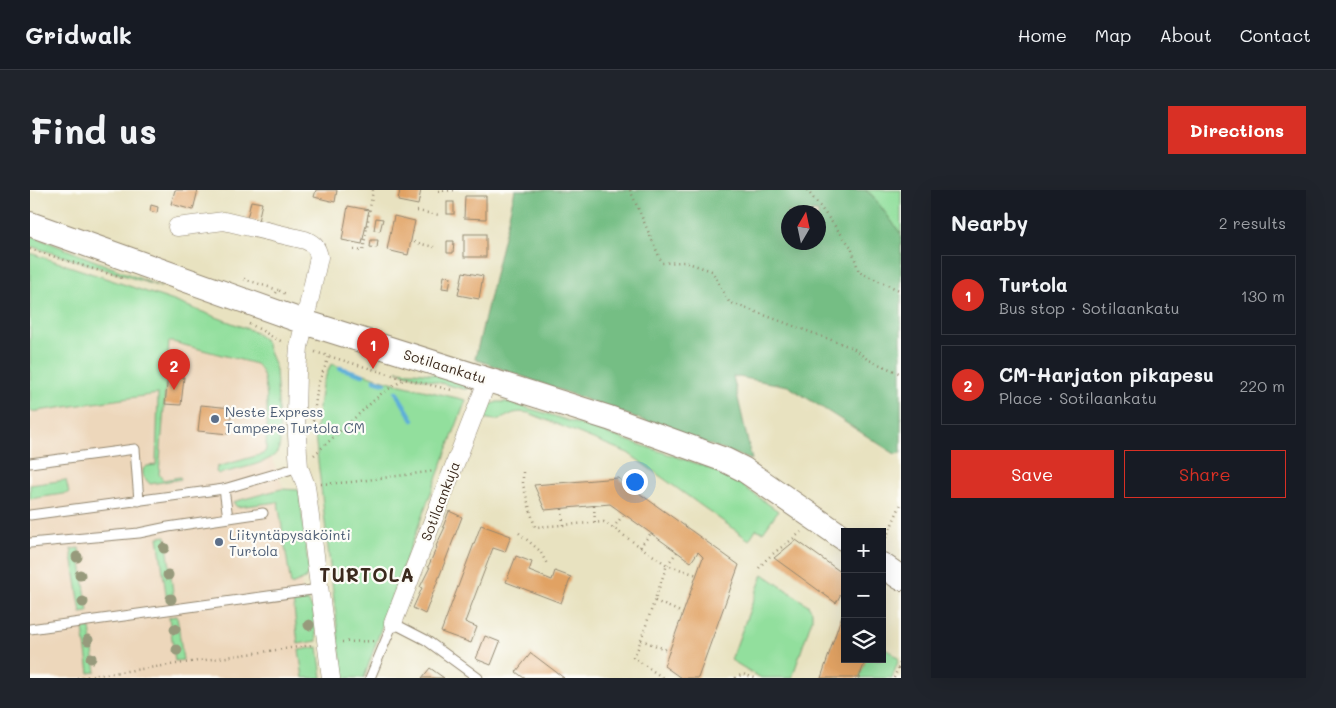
<!DOCTYPE html>
<meta charset="utf-8">
<style>
:root{--surface:#171b24;--page:#20242c;--text:#f1f3f6;--muted:#9ea1a6;--line:#363941;--accent:#d93025}
body{margin:0;font-family:Mali,sans-serif;background:var(--page);color:var(--text)}
.controls{position:absolute;right:15px;bottom:15px;display:grid;overflow:hidden;border-radius:0px;box-shadow:0 5px 20px #0002}
.controls button{width:45px;height:45px;display:grid;place-items:center;padding:0;border:0;border-bottom:1px solid var(--line);background:var(--surface);color:var(--text);font:25px sans-serif}
.compass{position:absolute;left:751px;top:15px;width:45px;height:45px;border-radius:50%;background:var(--surface);box-shadow:0 5px 20px #0002;rotate:9deg}
.you{position:absolute;left:604px;top:291px;width:18px;height:18px;margin:-12px;border:4px solid #fff;border-radius:50%;background:#1a73e8;box-shadow:0 0 0 8px #1a73e833}
.badge{display:grid;place-items:center;width:32px;height:32px;border-radius:50%;background:var(--accent);color:#fff;font-size:16px;font-weight:700}
.pin{position:absolute;translate:-50% -41px;filter:drop-shadow(0 1px 2px #0008)}
.pin::after{content:'';position:absolute;top:26px;width:18px;height:15px;background:inherit;clip-path:polygon(0 0,100% 0,50% 100%)}
.list{margin:0;padding:0;list-style:none}
h2{display:flex;justify-content:space-between;align-items:center;height:65px;margin:0;padding:0 20px;font-size:21px}
h2 small{font-size:16px;font-weight:400;color:var(--muted)}
.list li{display:grid;grid-template-columns:32px 1fr auto;gap:15px;align-items:center;box-sizing:border-box;height:80px;margin:0 10px 10px;padding:0 10px;border:1px solid var(--line);border-radius:0px}
.list b{display:block;font-size:19px;white-space:nowrap}
.list p{margin:0;font-size:16px;white-space:nowrap;color:var(--muted)}
.list em{font-size:16px;font-style:normal;color:var(--muted)}
.actions{display:flex;gap:10px;padding:15px 20px}
.actions a{flex:1;padding:11px 0;border:1px solid var(--accent);border-radius:0px;text-align:center;font-size:18px;color:var(--accent)}
.actions .main{background:var(--accent);color:#fff}
.icon{flex:none;width:28px;height:28px;fill:none;stroke:currentColor;stroke-width:2;stroke-linecap:round;stroke-linejoin:round}
.map{position:relative;flex:none;width:871px;height:488px;overflow:hidden;border-radius:0px}
header{display:flex;align-items:center;gap:30px;box-sizing:border-box;height:70px;padding:0 25px;background:var(--surface);border-bottom:1px solid var(--line)}
header strong{font-size:24px}
nav{display:flex;gap:28px;margin-inline-start:auto;font-size:18px}
.intro{display:flex;align-items:center;justify-content:space-between;box-sizing:border-box;height:120px;padding:0 30px}
h1{margin:0;font-size:35px}
.button{padding:12px 22px;border-radius:0px;background:var(--accent);color:#fff;font-size:18px;font-weight:700}
main{display:flex;gap:30px;padding:0 30px}
aside{flex:1;background:var(--surface);border-radius:0px;box-shadow:0 5px 20px #0002}
.map>svg:first-child{display:block}
</style>
<header>
<strong>Gridwalk</strong>
<nav><a>Home</a><a>Map</a><a>About</a><a>Contact</a></nav>
</header>
<div class="intro"><h1>Find us</h1><a class="button">Directions</a></div>
<main>
<div class="map">
<svg width="871" height="488" viewBox="0 0 871 488">
<rect width="100%" height="100%" fill="#fdfcf7"/>
<filter id="ink" filterUnits="userSpaceOnUse"><feTurbulence type="fractalNoise" baseFrequency=".02" numOctaves="2"/><feDisplacementMap in="SourceGraphic" scale="10" xChannelSelector="R" yChannelSelector="G"/><feConvolveMatrix kernelMatrix="1 2 1 2 8 2 1 2 1" color-interpolation-filters="sRGB"/></filter>
<filter id="wash" filterUnits="userSpaceOnUse"><feTurbulence type="fractalNoise" baseFrequency=".0096" numOctaves="4" result="noise"/><feDisplacementMap in="SourceGraphic" scale="20" xChannelSelector="R" yChannelSelector="G"/><feGaussianBlur stdDeviation="1.12" result="paint"/><feColorMatrix in="noise" values="0 0 0 0 0 0 0 0 0 0 0 0 0 0 0 0 0 1.4 0 .05"/><feComposite in="paint" operator="in"/></filter>
<g filter="url(#wash)">
<rect width="100%" height="100%" fill="#e8e2c0"/>
<polygon fill="#edd7bb" points="139,150 233,176 240,263 256,305 288,488 0,488 0,222 129,204"/>
<g fill="#92df9d" stroke="#66845e">
<polygon points="835,0 871,0 871,44 842,5"/>
<polygon points="0,45 131,97 0,56"/>
<path d="M0,63l141,47 82,31 12,9 11,30 4,66c0,6 0,11 -3,16 -7,12 -45,18 -58,22l-3,-2 1,-5 46,-13 3,-4c0,-19 6,-74 -10,-86l-87,-23 -10,133 4,6 17,-3 1,2 -31,5 -7,-8v-7l4,-3 9,-1 2,-71 -128,18z"/>
<polygon points="301,174 371,195 436,210 366,395 334,488 313,488 285,245 292,195"/>
<path d="M367,181c17,1 62,3 71,18h-4l-59,-15z"/>
<path d="M467,212h9l39,11 156,52 29,12 48,34 -15,21 -7,-3 -7,11 -121,-87 -99,-40c-18,-3 -18,3 -32,7 -4,0 -9,-1 -13,-2l6,-13z"/>
<polygon points="36,290 39,303 0,309 0,295"/>
<polygon points="251,299 269,300 279,382 275,389 261,395 248,312 207,317 203,312"/>
<polygon points="136,346 144,410 137,411 128,347"/>
<polygon points="49,358 58,422 51,423 41,359"/>
<polygon points="733,384 778,415 782,421 782,429 762,488 731,488 701,470"/>
<polygon points="263,409 277,410 283,419 287,451 268,454"/>
<polygon points="147,426 153,470 145,471 139,427"/>
<polygon points="60,438 66,482 59,483 53,439"/>
<polygon points="852,455 869,469 862,488 829,488 836,469 852,469"/>
<polygon points="288,457 292,488 273,488 269,460"/>
</g>
<path fill="#75be84" stroke="#587451" fill-rule="evenodd" d="M485,0h350l7,5 29,39v219l-6,1 -107,-68 -55,-10 19,84 -277,-101zM758,22h30v30h-30z"/>
<g fill="none" stroke-linecap="round" stroke-linejoin="round">
<g stroke="#5daed8" stroke-width="4.5">
<polyline points="310,178 333,185"/>
<polyline points="344,190 355,193"/>
<polyline points="366,202 383,230"/>
</g>
</g>
<g id="blocks">
<g fill="#e1a264">
<polygon points="145,0 168,0 163,20 141,14"/>
<polygon points="286,0 307,0 305,12 284,7"/>
<polygon points="370,0 391,0 388,15 368,11"/>
<polygon points="435,6 456,6 456,29 434,28"/>
<polygon points="221,11 232,13 228,31 217,29"/>
<rect x="417" y="12" width="7" height="12"/>
<polygon points="121,15 128,17 127,23 120,21"/>
<polygon points="318,16 339,20 332,54 312,50"/>
<polygon points="364,26 385,31 378,65 357,60"/>
<polygon points="346,28 353,29 350,41 344,40"/>
<rect x="434" y="44" width="22" height="23"/>
<polygon points="341,50 348,50 347,58 340,57"/>
<polygon points="417,51 424,51 423,63 417,63"/>
<polygon points="433,82 453,86 449,109 428,105"/>
<polygon points="414,86 421,87 419,99 412,98"/>
<polygon points="138,185 154,187 151,215 135,214"/>
<polygon points="171,215 202,218 199,244 168,241"/>
<polygon points="588,288 709,375 668,488 651,488 634,476 673,367 668,362 661,372 580,314 515,320 504,295"/>
<polygon points="419,321 432,327 395,424 383,418 392,398 390,397 400,377 398,377 407,357 406,356 415,337 413,337"/>
<polygon points="451,335 481,346 475,362 463,358 435,432 447,437 441,453 411,442"/>
<polygon points="766,350 815,385 815,404 812,402 806,413 744,368"/>
<polygon points="486,366 502,372 499,381 522,390 525,381 541,387 531,413 476,392"/>
<polygon points="814,419 815,469 836,469 829,488 791,488"/>
<polygon points="455,446 470,452 461,475 446,469"/>
<polygon points="501,463 534,488 494,488 486,482"/>
<polygon points="400,478 414,488 392,488"/>
</g>
</g>
</g>
<g filter="url(#ink)">
<use href="#blocks" fill-opacity="0" stroke="#92866f" stroke-width="1"/>
<g fill="none" stroke-linecap="round" stroke-linejoin="round">
<g stroke="#92866f" stroke-width="11">
<g id="service">
<polyline points="0,273 105,259 109,311"/>
<polyline points="194,299 198,328"/>
<polyline points="0,325 194,299 269,277"/>
<polyline points="0,353 109,343 138,337 233,323"/>
<polyline points="0,439 289,399"/>
<polyline points="340,488 363,433 396,450 448,488"/>
</g>
</g>
<g stroke="#92866f" stroke-width="19">
<g id="minor">
<path d="M147,37l47,-6 81,19c9,4 12,7 14,17l-20,90 -2,25 -1,43 2,39 1,13 7,19 25,192"/>
<polyline points="363,433 458,189"/>
</g>
</g>
<g stroke="#92866f" stroke-width="26">
<g id="secondary">
<polyline points="0,34 274,132 579,228 695,270 713,279 815,349"/>
<polyline points="852,375 871,388"/>
</g>
</g>
<g stroke="#92866f" stroke-width="2.5" stroke-dasharray="1 4" stroke-linecap="butt">
<polyline points="600,0 632,73 655,72 682,81 699,112 823,158 837,169 871,184"/>
<polyline points="777,0 821,57 829,82 871,101"/>
<polyline points="408,1 428,0"/>
<polyline points="387,21 409,25"/>
<polyline points="384,52 404,57"/>
<polyline points="0,59 92,88"/>
<polyline points="324,60 333,61 343,0"/>
<polyline points="214,89 248,100"/>
<polyline points="246,103 248,100 256,104"/>
<path d="M219,134c13,5 22,14 35,18"/>
<polyline points="285,162 375,189 422,200"/>
<polyline points="283,231 288,194 299,167"/>
<polyline points="284,265 352,203 375,189"/>
<polyline points="493,282 493,295 505,337 574,332 637,375 608,458 603,467 633,488"/>
<polyline points="291,294 322,292 405,281"/>
<polyline points="564,316 565,333"/>
<polyline points="532,319 533,335"/>
<polyline points="583,338 594,324"/>
<polyline points="489,343 510,361 518,376"/>
<polyline points="610,357 621,343"/>
<polyline points="852,357 871,314"/>
<polyline points="647,362 637,375 667,385"/>
<path d="M729,378c11,-15 28,-23 42,-36"/>
<polyline points="625,411 653,423"/>
<polyline points="611,450 640,461"/>
<polyline points="312,452 344,451"/>
<polyline points="47,488 282,455"/>
<polyline points="705,488 713,484 725,488"/>
<polyline points="864,488 871,471"/>
</g>
<use href="#service" stroke="#fff" stroke-width="9"/>
<use href="#minor" stroke="#fff" stroke-width="18"/>
<use href="#secondary" stroke="#fff" stroke-width="24"/>
</g>
<g fill="#979a7c">
<circle cx="134" cy="358" r="5.5"/>
<circle cx="47" cy="367" r="5.5"/>
<circle cx="50" cy="385" r="5.5"/>
<circle cx="138" cy="385" r="5.5"/>
<circle cx="141" cy="409" r="5.5"/>
<circle cx="53" cy="412" r="5.5"/>
<circle cx="279" cy="435" r="5.5"/>
<circle cx="145" cy="439" r="5.5"/>
<circle cx="58" cy="450" r="5.5"/>
<circle cx="147" cy="460" r="5.5"/>
<circle cx="61" cy="468" r="5.5"/>
</g>
</g>
<g fill="#5c6f8a" stroke="#fdfcf7" stroke-width="2">
<circle cx="185" cy="229" r="5"/>
<circle cx="189" cy="352" r="5"/>
</g>
<g text-anchor="middle" dominant-baseline="central" stroke-width="4.5" stroke-linejoin="round" paint-order="stroke">
<g font-size="14" fill="#3b2a1e" stroke="#fdfcf7">
<text transform="translate(415 176) rotate(17)">Sotilaankatu</text>
<text transform="translate(410 311) rotate(-69)">Sotilaankuja</text>
</g>
<g font-size="14" fill="#4e5e75" stroke="#fdfcf7" text-anchor="start">
<text x="195" y="221">Neste Express<tspan x="195" dy="16">Tampere Turtola CM</tspan></text>
<text x="199" y="344">Liityntäpysäköinti<tspan x="199" dy="16">Turtola</tspan></text>
</g>
<g font-size="19" font-weight="bold" letter-spacing="1" fill="#3b2a1e" stroke="#fdfcf7">
<text x="337" y="384">TURTOLA</text>
</g>
</g>
</svg>
<div class="controls">
<button>+</button>
<button>−</button>
<button><svg class="icon" aria-label="layers" viewBox="0 0 24 24"><path d="M12 4l9 5-9 5-9-5zM3 14l9 5 9-5"/></svg></button>
</div>
<svg class="compass" viewBox="-18 -18 36 36"><path d="M0-13l5 13h-10z" fill="#e53935"/><path d="M0 13l5-13h-10z" fill="#9ea1a6"/></svg>
<div class="you"></div>
<div class="pin badge" style="left:343px;top:179px">1</div>
<div class="pin badge" style="left:144px;top:200px">2</div>
</div>
<aside>
<h2>Nearby<small>2 results</small></h2>
<ul class="list">
<li><span class="badge">1</span><div><b>Turtola</b><p>Bus stop · Sotilaankatu</p></div><em>130 m</em></li>
<li><span class="badge">2</span><div><b>CM-Harjaton pikapesu</b><p>Place · Sotilaankatu</p></div><em>220 m</em></li>
</ul>
<div class="actions"><a class="main">Save</a><a>Share</a></div>
</aside>
</main>
